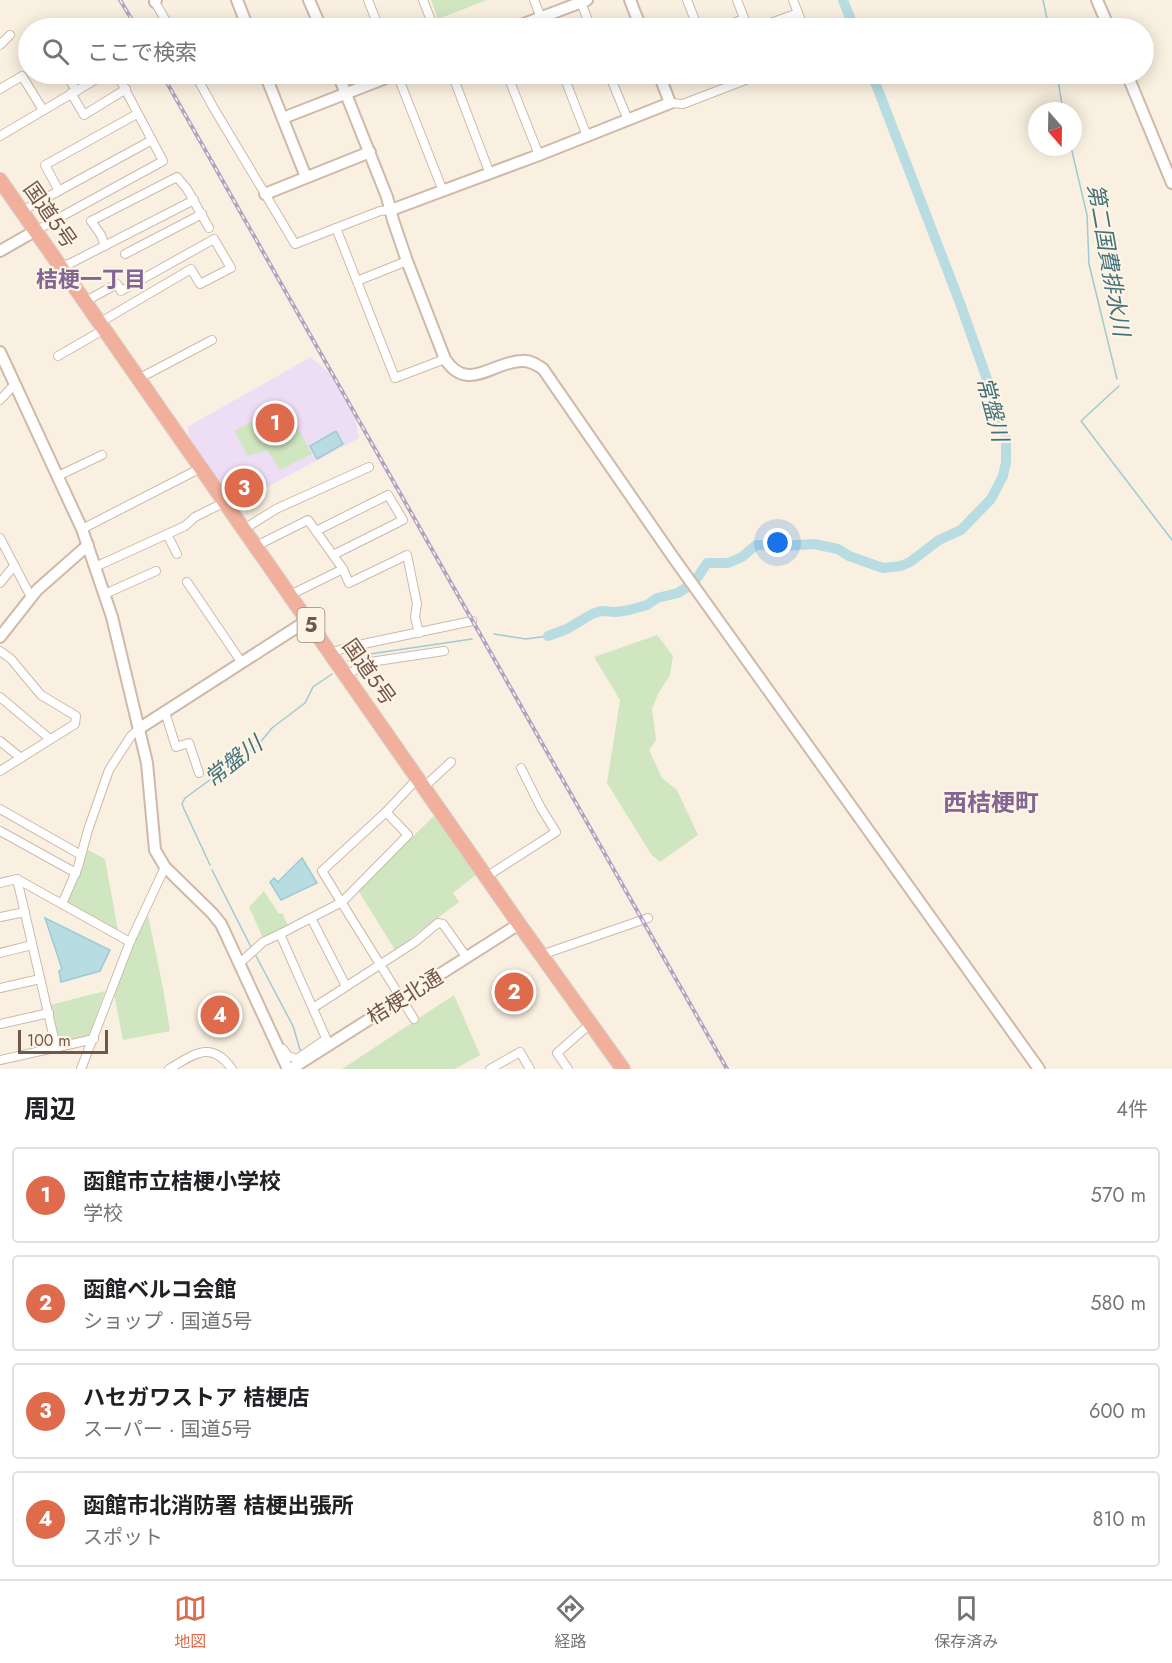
<!DOCTYPE html>
<html lang="ja">
<meta charset="utf-8">
<style>
:root{--surface:#fff;--page:#f6f6f6;--text:#202124;--muted:#757577;--line:#e0e0e0;--accent:#de6b4c}
body{margin:0;font-family:Jost,"Noto Sans JP",sans-serif;background:var(--page);color:var(--text)}
.compass{position:absolute;left:1028px;top:102px;width:54px;height:54px;border-radius:50%;background:var(--surface);box-shadow:0 3px 15px #0003;rotate:160deg}
.scale{position:absolute;left:18px;bottom:15px;width:90px;box-sizing:border-box;padding-left:6px;border:3px solid #70574a;border-top:0;font-size:16px;line-height:21px;white-space:nowrap;color:#70574a;-webkit-text-stroke:4px #fef4e6;paint-order:stroke}
.you{position:absolute;left:778px;top:543px;width:21px;height:21px;margin:-15px;border:4px solid #fff;border-radius:50%;background:#1a73e8;box-shadow:0 0 0 9px #1a73e833}
.badge{display:grid;place-items:center;width:39px;height:39px;border-radius:50%;background:var(--accent);color:#fff;font-size:20px;font-weight:700}
.pin{position:absolute;translate:-50% -50%;border:3px solid #fff;box-shadow:0 2px 6px #0006}
.list{margin:0;padding:0;list-style:none}
h2{display:flex;justify-content:space-between;align-items:center;height:78px;margin:0;padding:0 24px;font-size:26px}
h2 small{font-size:20px;font-weight:400;color:var(--muted)}
.list li{display:grid;grid-template-columns:39px 1fr auto;gap:18px;align-items:center;box-sizing:border-box;height:96px;margin:0 12px 12px;padding:0 12px;border:2px solid var(--line);border-radius:6px}
.list b{display:block;font-size:22px;white-space:nowrap}
.list p{margin:0;font-size:20px;white-space:nowrap;color:var(--muted)}
.list em{font-size:20px;font-style:normal;color:var(--muted)}
.icon{flex:none;width:33px;height:33px;fill:none;stroke:currentColor;stroke-width:2;stroke-linecap:round;stroke-linejoin:round}
.map{position:relative;flex:none;width:1172px;height:1069px;overflow:hidden}
.search{position:absolute;background:var(--surface);box-shadow:0 3px 15px #0003;left:18px;right:18px;top:18px;height:66px;display:flex;align-items:center;gap:15px;box-sizing:border-box;padding:0 21px;border-radius:33px;color:var(--muted);font-size:22px}
.sheet{height:510px;background:var(--surface)}
nav{display:flex;justify-content:space-around;align-items:center;box-sizing:border-box;height:84px;border-top:2px solid var(--line);background:var(--surface);font-size:16px;color:var(--muted)}
nav a{display:grid;justify-items:center;gap:3px}
nav .on{color:var(--accent)}
.map>svg:first-child{display:block}
</style>
<div class="map">
<svg width="1172" height="1069" viewBox="0 0 1172 1069">
<rect width="100%" height="100%" fill="#faf0e1"/>
<polygon fill="#eddef6" points="311,357 329,373 355,418 359,438 256,493 245,474 222,486 190,439 187,427"/>
<g fill="#d0e6c1">
<polygon points="431,0 487,0 438,19"/>
<polygon points="285,404 312,454 280,470 267,450 248,456 234,431"/>
<polygon points="657,635 673,656 670,675 658,694 652,709 656,740 649,750 662,778 677,790 698,835 660,862 651,854 607,783 620,700 594,657"/>
<polygon points="435,815 477,874 453,893 459,902 395,950 358,890"/>
<polygon points="86,849 105,859 118,931 66,901 83,865"/>
<polygon points="264,891 279,914 282,913 288,925 263,938 249,907"/>
<polygon points="148,915 163,988 170,1031 123,1040 114,994 134,944"/>
<polygon points="105,991 89,1035 61,1042 58,1041 50,1005"/>
<polygon points="454,995 480,1055 455,1069 342,1069"/>
</g>
<g fill="#b7dce2" stroke="#9ecbd3" stroke-width="1.5">
<polygon points="336,431 343,444 317,459 310,446"/>
<polygon points="302,858 317,883 281,900 270,882 274,878 278,882"/>
<polygon points="45,918 110,950 100,971 61,982 59,971 62,969"/>
</g>
<g fill="none" stroke-linecap="round" stroke-linejoin="round">
<g stroke="#9ecbd3" stroke-width="1.5">
<polyline points="1043,0 1049,28"/>
<polyline points="1057,74 1063,111"/>
<polyline points="1071,147 1087,215 1089,264 1117,379"/>
<polyline points="1119,386 1081,421 1172,540"/>
<polyline points="494,634 526,639 548,636"/>
<polyline points="348,661 363,655 472,639"/>
<polyline points="210,865 184,809 182,804 185,798 258,745 272,728 305,703 313,687 332,674"/>
<polyline points="212,870 251,947"/>
<polyline points="255,954 293,1026 301,1053"/>
</g>
<g stroke="#b7dce2" stroke-width="10">
<polyline points="843,0 854,28"/>
<polyline points="697,578 707,563 728,563 742,557 756,545 761,545 784,546 814,544 838,549 849,556 883,568 901,566 910,562 939,540 961,530 991,499 1003,476 1006,462 1006,439 999,413 960,303 872,74"/>
<polyline points="548,636 567,629 592,614 601,611 616,612 629,610 647,605 657,598 678,593 687,587"/>
</g>
<g stroke="#cdbaab" stroke-width="10">
<g id="street">
<polyline points="368,0 379,28"/>
<polyline points="423,0 434,28"/>
<polyline points="534,0 545,28"/>
<polyline points="580,0 591,28"/>
<polyline points="687,0 698,28"/>
<polyline points="737,0 748,28"/>
<polyline points="793,0 804,28"/>
<polyline points="155,2 170,28"/>
<polyline points="720,28 744,19"/>
<polyline points="757,28 798,13"/>
<polyline points="0,45 10,35"/>
<polyline points="65,74 77,91"/>
<polyline points="195,74 213,107 295,244 380,211 391,210"/>
<polyline points="397,74 443,191"/>
<polyline points="452,74 490,174"/>
<polyline points="507,74 539,155"/>
<polyline points="563,74 587,136"/>
<polyline points="609,74 628,120"/>
<polyline points="0,89 22,76 43,110"/>
<polyline points="71,93 84,115 126,89"/>
<polyline points="670,103 683,104 761,74"/>
<polyline points="0,136 105,74"/>
<polyline points="59,191 45,165 137,114"/>
<polyline points="22,211 152,140"/>
<polyline points="336,228 395,378 445,359"/>
<polyline points="35,231 163,161 117,74"/>
<polyline points="105,246 101,235 91,221 177,177 187,189 209,228"/>
<polyline points="125,254 202,214"/>
<polyline points="60,267 71,263 194,200"/>
<polyline points="357,281 407,261"/>
<polyline points="84,302 117,284 121,291 214,239 231,268 200,284 191,269 99,323"/>
<polyline points="58,356 103,330"/>
<polyline points="138,379 212,340"/>
<polyline points="0,400 15,384"/>
<polyline points="58,476 102,455"/>
<polyline points="82,529 201,468"/>
<polyline points="244,529 276,509 369,467"/>
<polyline points="316,531 388,495 403,520 333,555"/>
<polyline points="167,534 177,554"/>
<polyline points="0,538 31,597"/>
<polyline points="256,546 308,520 343,569 349,583 407,555 417,604 415,617 419,633"/>
<polyline points="95,567 185,526 195,517 225,502"/>
<polyline points="187,582 242,663"/>
<polyline points="0,583 14,566"/>
<polyline points="105,594 156,571"/>
<polyline points="290,595 343,569"/>
<polyline points="0,651 11,659 41,695 76,716 75,724 0,771"/>
<polyline points="330,653 349,647 472,621"/>
<polyline points="346,675 370,662 444,651"/>
<polyline points="0,697 50,739"/>
<polyline points="165,712 176,747 189,743 199,773"/>
<polyline points="0,741 21,758"/>
<polyline points="424,787 451,762"/>
<polyline points="0,809 81,855"/>
<polyline points="0,831 76,873"/>
<polyline points="486,877 556,832 541,808 521,768"/>
<polyline points="17,879 56,1047"/>
<polyline points="0,883 17,879 130,942"/>
<polyline points="62,904 78,867 88,830 109,770 131,736 140,728"/>
<polyline points="0,917 25,912"/>
<polyline points="311,918 346,986"/>
<polyline points="0,953 32,945"/>
<polyline points="541,955 648,918"/>
<polyline points="240,963 263,942 280,934"/>
<polyline points="0,988 40,979"/>
<polyline points="313,1008 415,942 438,923 443,924 467,958"/>
<polyline points="414,1019 322,871 386,812 418,778"/>
<polyline points="0,1024 49,1013"/>
<polyline points="329,1045 280,934 342,902 408,835 386,812"/>
<polyline points="283,1049 288,1056 297,1059 323,1041"/>
<polyline points="0,1060 94,1039"/>
<polyline points="81,1069 130,942 165,867"/>
<path d="M169,1069c24,-14 42,-30 63,0"/>
<polyline points="490,1069 520,1052 530,1069"/>
<polyline points="568,1069 557,1053 590,1024"/>
</g>
</g>
<g stroke="#cfb9a9" stroke-width="14">
<g id="secondary">
<polyline points="237,0 248,28"/>
<polyline points="309,0 321,28"/>
<polyline points="630,0 641,28"/>
<polyline points="1097,0 1109,28"/>
<polyline points="155,2 156,0"/>
<polyline points="513,28 587,0"/>
<polyline points="265,74 306,177"/>
<path d="M338,74l49,123 6,23 14,41 38,98c23,35 48,2 77,2 8,-1 15,4 21,8l130,188 366,512"/>
<polyline points="1127,74 1172,183"/>
<polyline points="283,118 396,74"/>
<polyline points="265,194 370,152"/>
<polyline points="391,210 539,155 670,103 659,74"/>
<polyline points="0,251 35,231"/>
<polyline points="0,352 82,529 112,617 147,763 155,850 165,867 212,913 221,924 288,1069"/>
<polyline points="0,637 37,590 88,545"/>
<polyline points="140,728 308,620"/>
<polyline points="291,1069 519,924"/>
</g>
</g>
<g stroke="#d7d0cc" stroke-width="16">
<polyline id="highway" points="0,180 519,924 623,1069"/>
</g>
<use href="#street" stroke="#fff" stroke-width="8"/>
<use href="#secondary" stroke="#fff" stroke-width="10"/>
<use href="#highway" stroke="#f1b09b" stroke-width="14"/>
<g stroke="#b2a1c2" stroke-width="4">
<g id="rail">
<polyline points="120,0 137,28"/>
<polyline points="162,74 727,1069"/>
</g>
</g>
<use href="#rail" stroke="#fef4e6" stroke-width="1.5" stroke-dasharray="4.5" stroke-linecap="butt"/>
</g>
<g text-anchor="middle" dominant-baseline="central" stroke-width="4.5" stroke-linejoin="round" paint-order="stroke">
<rect fill="#fef4e6" stroke="#9b8679" stroke-width="1.5" x="297.5" y="608" width="27" height="34" rx="4.5"/>
<g font-size="20" font-weight="bold" fill="#70574a">
<text x="311" y="625">5</text>
</g>
<g font-size="21" fill="#70574a" stroke="#fef4e6">
<text transform="translate(50 215) rotate(55)">国道5号</text>
<text transform="translate(369 672) rotate(55)">国道5号</text>
<text transform="translate(405 997) rotate(-32)">桔梗北通</text>
</g>
<g font-size="22" font-style="italic" fill="#42737b" stroke="#fef4e6">
<text transform="translate(1109 260) rotate(80)">第二国費排水川</text>
<text transform="translate(993 409) rotate(75)">常盤川</text>
<text transform="translate(233 761) rotate(-38)">常盤川</text>
</g>
<g font-size="22" font-weight="bold" fill="#836593" stroke="#fef4e6">
<text x="91" y="279">桔梗一丁目</text>
</g>
<g font-size="24" font-weight="bold" fill="#836593" stroke="#fef4e6">
<text x="991" y="802">西桔梗町</text>
</g>
</g>
</svg>
<svg class="compass" viewBox="-18 -18 36 36"><path d="M0-13l5 13h-10z" fill="#e53935"/><path d="M0 13l5-13h-10z" fill="#757577"/></svg>
<div class="scale">100 m</div>
<div class="you"></div>
<div class="pin badge" style="left:275px;top:423px">1</div>
<div class="pin badge" style="left:514px;top:992px">2</div>
<div class="pin badge" style="left:244px;top:488px">3</div>
<div class="pin badge" style="left:220px;top:1015px">4</div>
<div class="search"><svg class="icon" aria-label="search" viewBox="0 0 24 24"><circle cx="10" cy="10" r="6"/><path d="M15 15l6 6"/></svg>ここで検索</div>
</div>
<section class="sheet">
<h2>周辺<small>4件</small></h2>
<ul class="list">
<li><span class="badge">1</span><div><b>函館市立桔梗小学校</b><p>学校</p></div><em>570 m</em></li>
<li><span class="badge">2</span><div><b>函館ベルコ会館</b><p>ショップ · 国道5号</p></div><em>580 m</em></li>
<li><span class="badge">3</span><div><b>ハセガワストア 桔梗店</b><p>スーパー · 国道5号</p></div><em>600 m</em></li>
<li><span class="badge">4</span><div><b>函館市北消防署 桔梗出張所</b><p>スポット</p></div><em>810 m</em></li>
</ul>
</section>
<nav>
<a class="on"><svg class="icon" aria-label="map" viewBox="0 0 24 24"><path d="M3 6l6-2 6 2 6-2v14l-6 2-6-2-6 2zM9 4v14M15 6v14"/></svg>地図</a>
<a><svg class="icon" aria-label="directions" viewBox="0 0 24 24"><path d="M12 3l9 9-9 9-9-9zM9 14v-3h6M13 9l2 2-2 2"/></svg>経路</a>
<a><svg class="icon" aria-label="saved" viewBox="0 0 24 24"><path d="M7 4h10v16l-5-4-5 4z"/></svg>保存済み</a>
</nav>
